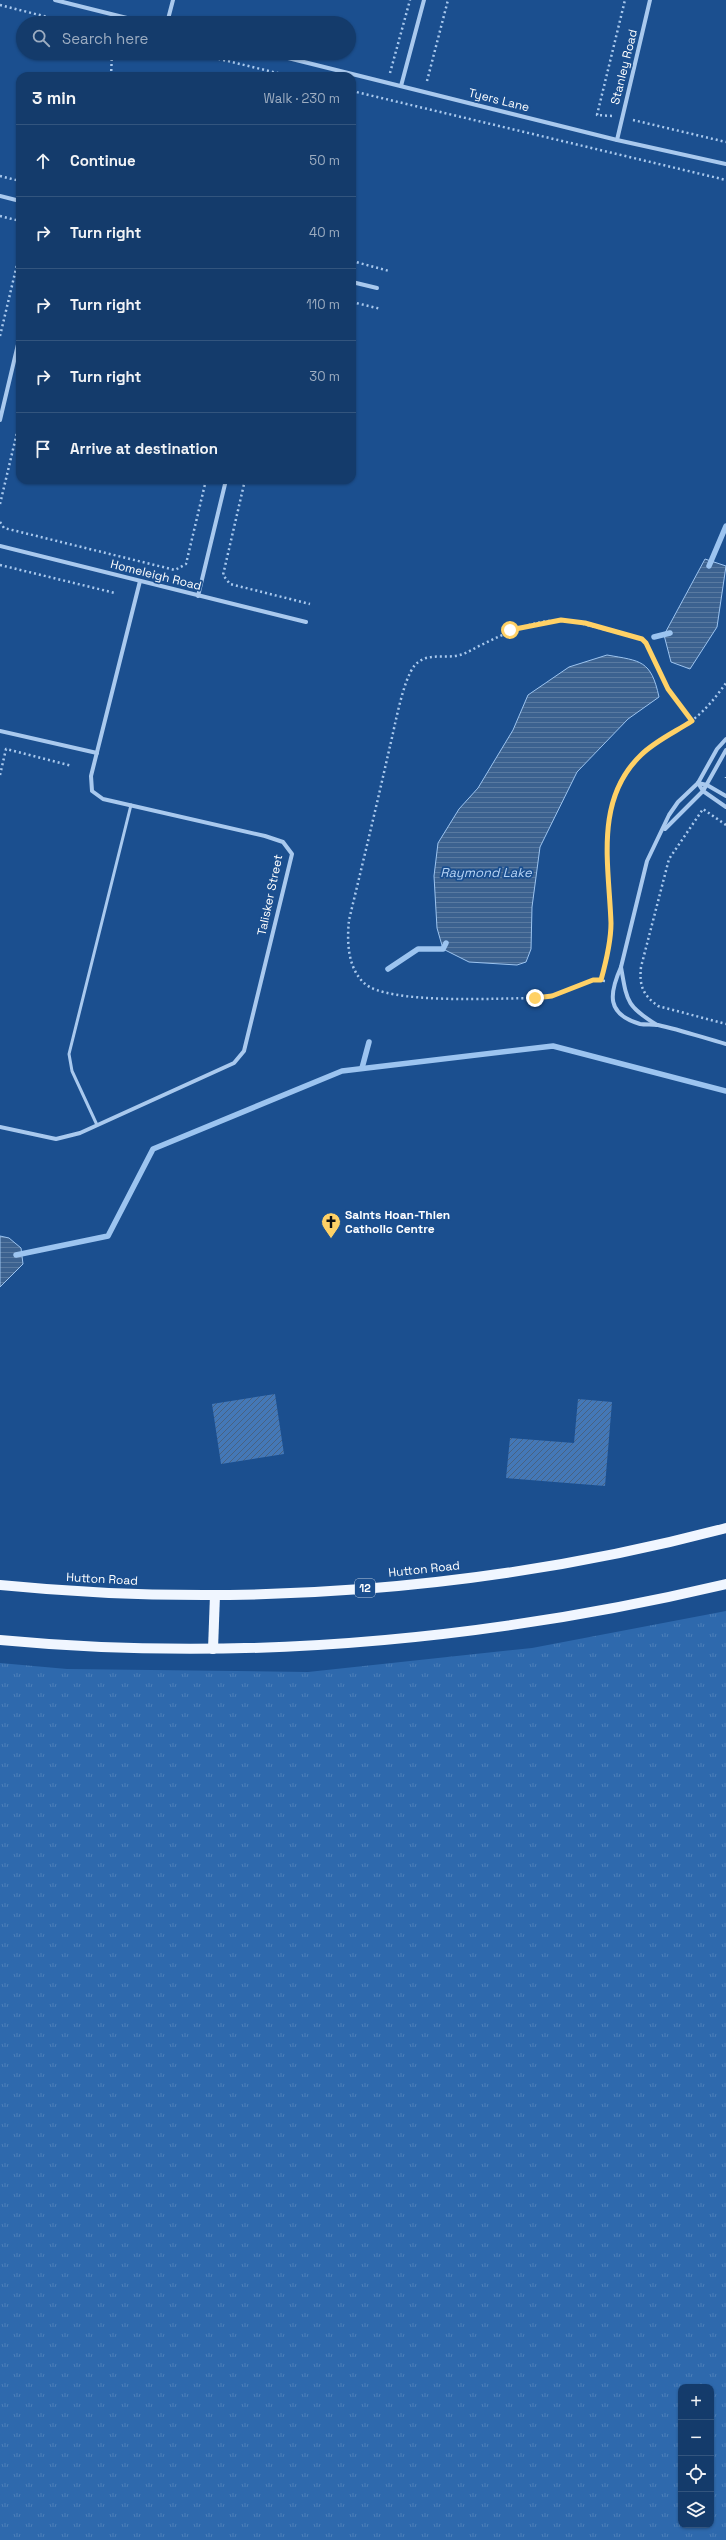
<!DOCTYPE html>
<meta charset="utf-8">
<style>
:root{--surface:#143b6b;--page:#214673;--text:#f1f3f6;--muted:#9dadc1;--line:#33557e}
body{margin:0;font-family:"Space Grotesk",sans-serif;background:var(--page);color:var(--text)}
.controls{position:absolute;right:12px;bottom:12px;display:grid;overflow:hidden;border-radius:8px;box-shadow:0 1px 3px #0004}
.controls button{width:36px;height:36px;display:grid;place-items:center;padding:0;border:0;border-bottom:1px solid var(--line);background:var(--surface);color:var(--text);font:20px sans-serif}
.stop{position:absolute;width:12px;height:12px;margin:-9px;border:3px solid #ffd166;border-radius:50%;background:#fff}
.stop.end{background:#ffd166;border-color:#fff;box-shadow:0 1px 4px #0008}
.list{margin:0;padding:0;list-style:none}
h2{display:flex;justify-content:space-between;align-items:center;height:52px;margin:0;padding:0 16px;font-size:17px}
h2 small{font-size:13px;font-weight:400;color:var(--muted)}
.list li{display:grid;grid-template-columns:26px 1fr auto;gap:12px;align-items:center;box-sizing:border-box;height:72px;padding:0 16px;border-top:1px solid var(--line)}
.list b{display:block;font-size:15px;white-space:nowrap}
.list em{font-size:13px;font-style:normal;color:var(--muted)}
.icon{flex:none;width:22px;height:22px;fill:none;stroke:currentColor;stroke-width:2;stroke-linecap:round;stroke-linejoin:round}
.map{position:relative;flex:none;width:726px;height:2540px;overflow:hidden}
.search{position:absolute;background:var(--surface);box-shadow:0 1px 3px #0004;left:16px;top:16px;width:340px;height:44px;display:flex;align-items:center;gap:10px;box-sizing:border-box;padding:0 14px;border-radius:22px;color:var(--muted);font-size:15px}
.panel{position:absolute;background:var(--surface);box-shadow:0 1px 3px #0004;left:16px;top:72px;width:340px;height:412px;border-radius:12px}
.map>svg:first-child{display:block}
</style>
<div class="map">
<svg width="726" height="2540" viewBox="0 0 726 2540">
<defs>
<pattern id="grass-tufts" width="24" height="20" patternUnits="userSpaceOnUse"><rect width="24" height="20" fill="#2e69ad"/><path d="M3 7l-1-3M5 7V3M7 7l1-3M15 17l-1-3M17 17v-4M19 17l1-3" fill="none" stroke="#4d80b9"/></pattern>
<pattern id="water-rules" width="6" height="5" patternUnits="userSpaceOnUse"><rect width="6" height="5" fill="#3c6290"/><path d="M0 2.5h6" fill="none" stroke="#597aa1"/></pattern>
<pattern id="building-hatch" width="6" height="6" patternUnits="userSpaceOnUse"><rect width="6" height="6" fill="#4478b7"/><path d="M-1 1l2-2M0 6l6-6M5 7l2-2" fill="none" stroke="#486282"/></pattern>
</defs>
<rect width="100%" height="100%" fill="#1b4f8f"/>
<path fill="url(#grass-tufts)" fill-rule="evenodd" d="M726,1611v929h-726v-877l67,6 241,3 224,-24zM681,2387h30v138h-30z"/>
<g fill="url(#water-rules)" stroke="#9cc4f0">
<polygon points="705,559 726,566 717,627 690,669 671,662 664,635"/>
<path d="M607,655c34,6 44,5 52,42l-31,22 -51,53 -37,75 -8,60 -1,42 -5,13 -9,3 -48,-3 -26,-13 -6,-21 -3,-52 4,-33 21,-34 19,-21 35,-58 15,-35 41,-28z"/>
<polygon points="0,1236 9,1238 21,1248 23,1264 0,1287"/>
</g>
<g fill="none" stroke-linecap="round" stroke-linejoin="round">
<g stroke="#9cc4f0" stroke-width="5.5">
<polyline points="709,566 726,526"/>
<polyline points="654,637 670,633"/>
<polyline points="388,969 418,949 443,949 446,943"/>
<polyline points="362,1068 369,1042"/>
<polyline points="16,1255 108,1236 153,1149 342,1071 553,1046 726,1091"/>
</g>
</g>
<g fill="url(#building-hatch)">
<polygon points="275,1394 284,1454 221,1464 212,1404"/>
<polygon points="578,1399 612,1402 605,1486 506,1478 510,1438 574,1443"/>
</g>
<g fill="none" stroke-linecap="round" stroke-linejoin="round">
<g stroke="#a9c9ee" stroke-width="2.5" stroke-dasharray="2 3" stroke-linecap="butt">
<polyline points="0,5 71,23"/>
<polyline points="194,53 290,76"/>
<polyline points="390,73 410,0"/>
<polyline points="111,76 112,53"/>
<polyline points="427,81 448,0"/>
<polyline points="352,91 726,180"/>
<polyline points="612,116 597,115 625,0"/>
<polyline points="633,120 726,142"/>
<polyline points="0,176 20,181"/>
<polyline points="0,216 20,221"/>
<polyline points="352,261 389,271"/>
<polyline points="352,302 381,309"/>
<polyline points="0,336 20,252"/>
<polyline points="245,480 223,575 230,584 310,604"/>
<polyline points="0,504 20,420"/>
<polyline points="0,522 4,528 175,570 186,564 206,480"/>
<polyline points="0,565 115,593"/>
<polyline points="0,775 6,749 72,766"/>
<polyline points="726,777 726,778"/>
<path d="M726,825l-23,-16 -34,50 -28,108c-2,19 2,28 17,39l68,18"/>
<path d="M601,980c5,-18 10,-39 10,-57 -2,-56 -15,-111 21,-159 15,-19 40,-29 59,-43 14,-10 25,-24 35,-38"/>
<path d="M605,981l-12,-1 -41,16 -17,2c-34,0 -148,7 -171,-15 -17,-16 -17,-43 -15,-63 14,-58 28,-116 41,-174 5,-20 13,-67 25,-81 11,-12 26,-7 40,-9 8,-1 15,-5 22,-9 31,-15 60,-30 95,-26l70,18 4,4 22,46 24,32"/>
</g>
<polyline stroke="#a9c9ee" stroke-width="3" points="97,1125 72,1071 69,1054 131,805"/>
<g stroke="#a9c9ee" stroke-width="4">
<polyline points="55,0 147,23"/>
<polyline points="167,23 173,0"/>
<polyline points="268,53 617,140 726,164"/>
<polyline points="401,86 424,0"/>
<polyline points="617,140 650,0"/>
<polyline points="0,196 20,201"/>
<polyline points="352,282 377,288"/>
<polyline points="0,420 20,336"/>
<polyline points="0,546 306,622"/>
<polyline points="198,596 226,480"/>
<polyline points="0,731 97,753"/>
<path d="M726,739l-9,10 -19,34 -20,19 -9,13 -22,46 -26,106c-12,27 -15,47 19,57 6,1 12,0 18,1 23,5 46,13 68,19"/>
<polyline points="698,783 703,791 726,807"/>
<polyline points="698,783 707,785 726,796"/>
<polyline points="665,829 703,791 726,750"/>
<path d="M621,967c6,34 5,39 36,58"/>
<polyline points="0,1127 56,1139 80,1133 234,1063 244,1051 292,854 283,842 265,836 103,799 92,791 91,776 140,581"/>
</g>
<g stroke="#f0f6ff" stroke-width="10">
<path d="M0,1585c241,24 491,5 726,-57"/>
<path d="M0,1640c244,23 488,0 726,-56"/>
<polyline points="213,1649 215,1595"/>
</g>
</g>
<g fill="none" stroke-linecap="round" stroke-linejoin="round">
<path stroke="#ffd166" stroke-width="5" d="M510,630l51,-10 24,3 57,16 4,4 22,46 24,32c-17,11 -37,20 -51,34 -47,45 -32,110 -30,168 0,18 -5,39 -10,57h-8l-41,16 -17,2"/>
</g>
<defs>
<g id="church-pin" transform="scale(1)"><path d="M0 17L-7.5 6A9.5 9.5 0 1 1 7.5 6Z" fill="#ffd166" stroke="#1b4f8f"/><path d="M-1.2-6h2.4v3.5h3.3v2.4h-3.3V6h-2.4V-.1h-3.3v-2.4h3.3Z" fill="#111"/></g>
</defs>
<g fill-rule="evenodd">
<use href="#church-pin" x="331" y="1222"/>
</g>
<g text-anchor="middle" dominant-baseline="central" stroke-width="3.5" stroke-linejoin="round" paint-order="stroke">
<rect fill="#1b4f8f" stroke="#bbcadd" stroke-width="1" x="355" y="1579" width="20" height="18" rx="3"/>
<g font-size="11" font-weight="bold" fill="#fff">
<text x="365" y="1588">12</text>
</g>
<g font-size="12" fill="#fff" stroke="#1b4f8f">
<text transform="translate(624 67) rotate(-76)">Stanley Road</text>
<text transform="translate(499 100) rotate(14)">Tyers Lane</text>
<text transform="translate(156 575) rotate(14)">Homeleigh Road</text>
<text transform="translate(270 895) rotate(-78)">Talisker Street</text>
<text transform="translate(424 1569) rotate(-6)">Hutton Road</text>
<text transform="translate(102 1579) rotate(3)">Hutton Road</text>
</g>
<g font-size="12" font-weight="bold" fill="#fff" stroke="#1b4f8f" text-anchor="start">
<text x="345" y="1215">Saints Hoan-Thien<tspan x="345" dy="14">Catholic Centre</tspan></text>
</g>
<g font-size="13" font-style="italic" fill="#b5d3f5" stroke="#1b4f8f">
<text x="486" y="872">Raymond Lake</text>
</g>
</g>
</svg>
<div class="controls">
<button>+</button>
<button>−</button>
<button><svg class="icon" aria-label="locate" viewBox="0 0 24 24"><circle cx="12" cy="12" r="6"/><path d="M12 2v4M12 18v4M2 12h4M18 12h4"/></svg></button>
<button><svg class="icon" aria-label="layers" viewBox="0 0 24 24"><path d="M12 4l9 5-9 5-9-5zM3 14l9 5 9-5"/></svg></button>
</div>
<div class="stop" style="left:510px;top:630px"></div>
<div class="stop end" style="left:535px;top:998px"></div>
<div class="search"><svg class="icon" aria-label="search" viewBox="0 0 24 24"><circle cx="10" cy="10" r="6"/><path d="M15 15l6 6"/></svg>Search here</div>
<section class="panel">
<h2>3 min<small>Walk · 230 m</small></h2>
<ul class="list">
<li><svg class="icon" aria-label="ahead" viewBox="0 0 24 24"><path d="M12 20V5M6 11l6-6 6 6"/></svg><div><b>Continue</b></div><em>50 m</em></li>
<li><svg class="icon" aria-label="right" viewBox="0 0 24 24"><path d="M7 20v-9h11M14 6l5 5-5 5"/></svg><div><b>Turn right</b></div><em>40 m</em></li>
<li><svg class="icon" aria-label="right" viewBox="0 0 24 24"><path d="M7 20v-9h11M14 6l5 5-5 5"/></svg><div><b>Turn right</b></div><em>110 m</em></li>
<li><svg class="icon" aria-label="right" viewBox="0 0 24 24"><path d="M7 20v-9h11M14 6l5 5-5 5"/></svg><div><b>Turn right</b></div><em>30 m</em></li>
<li><svg class="icon" aria-label="arrive" viewBox="0 0 24 24"><path d="M6 21V4h12l-3 4 3 4H6"/></svg><div><b>Arrive at destination</b></div></li>
</ul>
</section>
</div>
